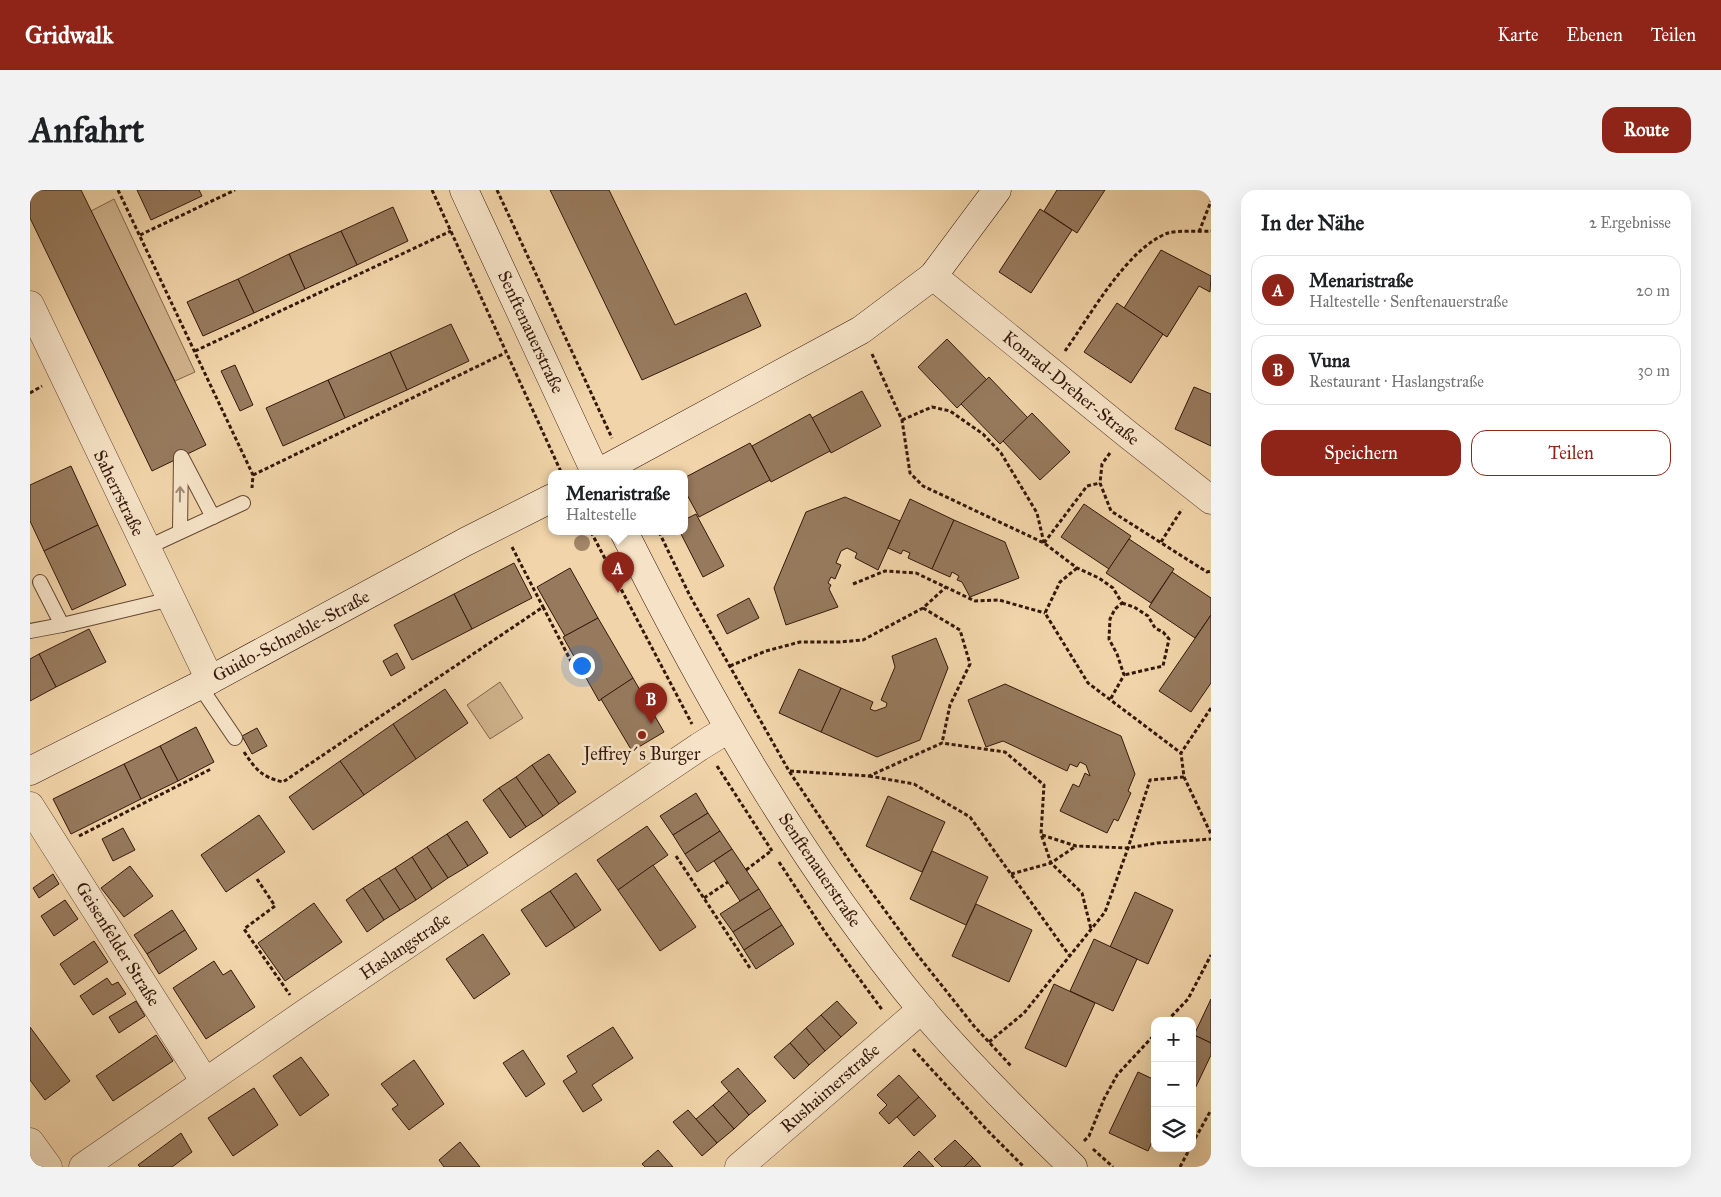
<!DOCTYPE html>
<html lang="de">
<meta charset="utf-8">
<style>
:root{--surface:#fff;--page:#f2f2f2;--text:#202124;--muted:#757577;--line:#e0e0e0;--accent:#8f2418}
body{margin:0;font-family:"IM FELL Great Primer",serif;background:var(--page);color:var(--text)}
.controls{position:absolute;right:15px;bottom:15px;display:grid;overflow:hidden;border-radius:10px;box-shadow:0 5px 20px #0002}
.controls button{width:45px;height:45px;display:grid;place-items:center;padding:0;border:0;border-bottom:1px solid var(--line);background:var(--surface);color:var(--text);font:25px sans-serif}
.you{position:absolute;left:551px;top:475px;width:18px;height:18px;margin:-12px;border:4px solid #fff;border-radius:50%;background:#1a73e8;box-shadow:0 0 0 8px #1a73e833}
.badge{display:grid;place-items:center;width:32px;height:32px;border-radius:50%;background:var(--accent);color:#fff;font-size:16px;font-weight:700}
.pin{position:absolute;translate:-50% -41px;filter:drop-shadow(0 1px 2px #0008)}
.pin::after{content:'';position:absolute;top:26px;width:18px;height:15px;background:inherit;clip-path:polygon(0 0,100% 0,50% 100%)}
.popup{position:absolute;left:518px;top:280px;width:140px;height:65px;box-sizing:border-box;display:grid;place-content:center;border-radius:10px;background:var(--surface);filter:drop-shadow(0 1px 4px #0005);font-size:16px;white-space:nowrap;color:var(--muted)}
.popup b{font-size:19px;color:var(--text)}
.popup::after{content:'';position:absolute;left:50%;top:100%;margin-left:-10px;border:10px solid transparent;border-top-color:var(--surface)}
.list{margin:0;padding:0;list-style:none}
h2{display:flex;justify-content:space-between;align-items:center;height:65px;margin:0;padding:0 20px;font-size:21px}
h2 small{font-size:16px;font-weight:400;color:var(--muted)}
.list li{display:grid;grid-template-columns:32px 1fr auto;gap:15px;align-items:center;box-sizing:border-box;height:70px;margin:0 10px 10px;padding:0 10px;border:1px solid var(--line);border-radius:15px}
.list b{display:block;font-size:19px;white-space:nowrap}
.list p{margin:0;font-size:16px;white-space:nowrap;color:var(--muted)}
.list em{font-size:16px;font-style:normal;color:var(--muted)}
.actions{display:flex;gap:10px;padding:15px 20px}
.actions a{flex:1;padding:11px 0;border:1px solid var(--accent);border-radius:15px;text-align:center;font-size:18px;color:var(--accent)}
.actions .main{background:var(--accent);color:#fff}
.icon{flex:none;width:28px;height:28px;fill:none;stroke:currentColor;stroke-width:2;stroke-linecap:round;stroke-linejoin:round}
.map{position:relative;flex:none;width:1181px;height:977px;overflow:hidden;border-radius:15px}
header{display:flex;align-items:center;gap:30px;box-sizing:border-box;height:70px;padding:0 25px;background:var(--accent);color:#fff}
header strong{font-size:24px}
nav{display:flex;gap:28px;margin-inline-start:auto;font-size:18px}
.intro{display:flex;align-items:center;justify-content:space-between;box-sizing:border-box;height:120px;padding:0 30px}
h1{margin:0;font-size:35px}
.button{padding:12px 22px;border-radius:15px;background:var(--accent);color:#fff;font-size:18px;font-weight:700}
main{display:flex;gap:30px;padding:0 30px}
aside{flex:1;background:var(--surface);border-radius:15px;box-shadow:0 5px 20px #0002}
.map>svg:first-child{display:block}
</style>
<header>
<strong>Gridwalk</strong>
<nav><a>Karte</a><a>Ebenen</a><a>Teilen</a></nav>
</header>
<div class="intro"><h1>Anfahrt</h1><a class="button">Route</a></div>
<main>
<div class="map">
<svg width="1181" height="977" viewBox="0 0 1181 977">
<rect width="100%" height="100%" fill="#f1d4a9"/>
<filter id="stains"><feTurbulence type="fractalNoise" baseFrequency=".004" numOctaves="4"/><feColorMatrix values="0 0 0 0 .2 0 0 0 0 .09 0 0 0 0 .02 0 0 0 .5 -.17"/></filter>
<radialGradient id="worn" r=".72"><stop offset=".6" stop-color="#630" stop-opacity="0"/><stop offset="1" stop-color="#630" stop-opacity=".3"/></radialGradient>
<g fill="#d1b48e" stroke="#83664c">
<polygon points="84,9 165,182 145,191 61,21"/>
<polygon points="470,492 493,528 460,549 437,515"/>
</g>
<g fill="#977a5d" stroke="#35180b">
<polygon points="0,0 51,0 176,255 122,281 0,28"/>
<polygon points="107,0 169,0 172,6 121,30"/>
<polygon points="520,0 579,0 645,135 716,103 731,136 612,190"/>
<polygon points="1027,0 1075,0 1047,43 1014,21"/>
<polygon points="363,17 378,51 327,75 311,41"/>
<polygon points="1010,19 1042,40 1001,103 969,82"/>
<polygon points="311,41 327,75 275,99 259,64"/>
<polygon points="1131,60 1181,86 1180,102 1169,96 1137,147 1094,118"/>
<polygon points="259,64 275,99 224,123 208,89"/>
<polygon points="208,89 224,123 173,146 157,112"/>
<polygon points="1087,113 1133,144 1101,193 1054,162"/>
<polygon points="421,134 439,171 377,200 360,162"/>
<polygon points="917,149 957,190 927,218 888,177"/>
<polygon points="360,162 377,200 315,228 298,190"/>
<polygon points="205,175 223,215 210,221 191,181"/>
<polygon points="959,187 998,228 970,254 931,214"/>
<polygon points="298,190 315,228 253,256 236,218"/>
<polygon points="1164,197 1181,204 1181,256 1145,239"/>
<polygon points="832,201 851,236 801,263 782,228"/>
<polygon points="1002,223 1040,262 1010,290 973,251"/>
<polygon points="780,224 800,261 741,292 722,256"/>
<polygon points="720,253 740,290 669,327 654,299 654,288"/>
<polygon points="41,276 68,335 14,361 0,331 0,295"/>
<polygon points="815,307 870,331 848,380 825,368 827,363 817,358 811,361 806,373 811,375 805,389 801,387 798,393 801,395 799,399 808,417 756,435 744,398 776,322"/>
<polygon points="880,309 924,330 902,379 878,368 880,363 873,360 871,364 858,358"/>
<polygon points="1054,314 1101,346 1079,379 1031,347"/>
<polygon points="666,324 694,376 673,387 650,342 654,342 654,330"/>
<polygon points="924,330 975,352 989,388 940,407 932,392 927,390 929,386 922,382 920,387 902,379"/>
<polygon points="68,335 96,395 42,420 14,361"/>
<polygon points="1099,349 1144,379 1121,413 1076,383"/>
<polygon points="484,373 502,408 442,439 424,404"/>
<polygon points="540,378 568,428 535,446 507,397"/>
<polygon points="1142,382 1181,408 1181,425 1165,448 1119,417"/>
<polygon points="424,404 442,439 382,470 364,435"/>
<polygon points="719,408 729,428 697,444 687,425"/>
<polygon points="1181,425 1181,493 1161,522 1129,501"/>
<polygon points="568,428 603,488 569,511 533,447"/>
<polygon points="59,439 76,472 26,497 9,464"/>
<polygon points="906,448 918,478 890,550 847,567 791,542 811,498 843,512 840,519 845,521 856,517 857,513 851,510 865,477 862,466"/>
<polygon points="367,463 375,478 361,486 353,471"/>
<polygon points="9,464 26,497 0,511 0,469"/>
<polygon points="769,479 811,498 791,542 749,523"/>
<polygon points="603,488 634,542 602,561 571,509"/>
<polygon points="975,494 1091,546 1105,584 1098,601 1101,603 1088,631 1084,629 1077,643 1030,621 1043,594 1049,597 1055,583 1060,586 1056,575 1050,572 1047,577 1040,574 1037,581 973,551 956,557 938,510"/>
<polygon points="415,499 438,533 386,569 363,534"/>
<polygon points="363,534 386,569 334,605 310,571"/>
<polygon points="166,537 184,572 148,591 130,556"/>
<polygon points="227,538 237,556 222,564 212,546"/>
<polygon points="130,556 148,591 111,609 94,574"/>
<polygon points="519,564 546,602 529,614 502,575"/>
<polygon points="310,571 334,605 283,640 259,607"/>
<polygon points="94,574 111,609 41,644 23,609"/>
<polygon points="502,575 529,614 513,626 486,587"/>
<polygon points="486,587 513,626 496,637 469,598"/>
<polygon points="469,598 496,637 480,648 453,610"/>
<polygon points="666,603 678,623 643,645 630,626"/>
<polygon points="858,606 915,632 892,682 836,656"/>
<polygon points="678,623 690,641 655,664 643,645"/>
<polygon points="229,625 255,662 196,702 171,665"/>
<polygon points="437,631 458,663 438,676 417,644"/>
<polygon points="617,636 638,665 588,700 567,670"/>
<polygon points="93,638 105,660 83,671 72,649"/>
<polygon points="690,641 702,659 667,682 655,664"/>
<polygon points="417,644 438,676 418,688 397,657"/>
<polygon points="397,657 418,688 402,699 382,667"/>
<polygon points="702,659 729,699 710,711 684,671"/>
<polygon points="902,661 958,687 936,735 880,709"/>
<polygon points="382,667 402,699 386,710 365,678"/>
<polygon points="623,675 666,737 630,761 588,700"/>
<polygon points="100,676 123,706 94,727 71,698"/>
<polygon points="365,678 386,710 370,720 349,688"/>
<polygon points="546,683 571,720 545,738 520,701"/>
<polygon points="23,684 29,694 9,708 3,698"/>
<polygon points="349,688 370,720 354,730 333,698"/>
<polygon points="333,698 354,730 337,742 316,710"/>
<polygon points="729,699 741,718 703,742 690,724"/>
<polygon points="520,701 545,738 516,757 491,720"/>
<polygon points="1105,702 1143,720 1118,774 1080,757"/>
<polygon points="35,710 48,729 24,746 11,726"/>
<polygon points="284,713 312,752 255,791 228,753"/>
<polygon points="946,714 1002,740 979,792 922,766"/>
<polygon points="741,718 752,735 714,760 703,742"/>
<polygon points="142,720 155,740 117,764 104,745"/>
<polygon points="752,735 764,754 726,779 714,760"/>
<polygon points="155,740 167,759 129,784 117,764"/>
<polygon points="453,744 480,784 444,809 416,769"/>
<polygon points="1064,749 1107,769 1083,821 1040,801"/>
<polygon points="64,751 78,772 44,795 30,774"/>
<polygon points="184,771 193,785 201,780 225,817 176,849 143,798"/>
<polygon points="77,788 82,795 88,792 96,804 63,825 50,806"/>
<polygon points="1024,794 1065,813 1036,877 995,858"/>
<polygon points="1181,809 1181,853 1164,845"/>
<polygon points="106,811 115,826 89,843 79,827"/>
<polygon points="807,811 827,833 811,847 791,825"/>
<polygon points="791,825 811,847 795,861 776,838"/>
<polygon points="0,837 40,891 15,910 0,890"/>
<polygon points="583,837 603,868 562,895 572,910 553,922 533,891 547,882 537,866"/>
<polygon points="776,838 795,861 779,875 760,853"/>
<polygon points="1162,844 1181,853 1181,865 1162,905"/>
<polygon points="126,845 143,871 83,911 66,886"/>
<polygon points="760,853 779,875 764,889 744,867"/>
<polygon points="493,860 515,894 496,907 473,873"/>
<polygon points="271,867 299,905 270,926 243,886"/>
<polygon points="384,870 414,914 379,940 362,919 368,915 351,894"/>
<polygon points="708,878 736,911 719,925 691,892"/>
<polygon points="1108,882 1125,890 1125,945 1118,961 1079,943"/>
<polygon points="869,885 889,907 859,934 849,923 857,915 847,905"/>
<polygon points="224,898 248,935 203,966 178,928"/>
<polygon points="699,901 719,925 704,939 683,915"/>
<polygon points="889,907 906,926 884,946 867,927"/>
<polygon points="683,915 704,939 687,953 666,929"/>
<polygon points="658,920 687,953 672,966 643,932"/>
<polygon points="151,943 162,962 142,977 110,977 108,975"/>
<polygon points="925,950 943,968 934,977 912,977 904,969"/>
<polygon points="430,952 450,977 414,977 409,970"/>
<polygon points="628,960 643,977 615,977 612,974"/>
<polygon points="889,961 904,977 873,977"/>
<polygon points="943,968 951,977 934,977"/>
</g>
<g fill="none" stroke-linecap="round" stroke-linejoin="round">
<g stroke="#644732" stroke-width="16">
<g id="lane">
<polyline points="152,268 183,327"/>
<polyline points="150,341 151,267"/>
<polyline points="116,358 213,313"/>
<polyline points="10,392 32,435 141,409"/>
<polyline points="0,441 32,435"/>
<polyline points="169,495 205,548"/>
</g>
</g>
<g stroke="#644732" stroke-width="29">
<g id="street">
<polyline points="903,86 1096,243 1181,310"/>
<polyline points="0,115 180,490"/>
<polyline points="0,616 175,892"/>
<polyline points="0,952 18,977"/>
<polyline points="53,977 274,824 669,557 698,539"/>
<polyline points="709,977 892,819"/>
</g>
</g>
<g stroke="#35180b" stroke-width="29">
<g id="secondary">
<polyline points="434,0 566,284"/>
<polyline points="566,284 831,140 903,86 967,0"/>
<path d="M594,342c84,168 179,334 299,479 47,55 98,106 150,156"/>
<polyline points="0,581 180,490 435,352 522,308"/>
</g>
</g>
<g stroke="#35180b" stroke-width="3" stroke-dasharray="4 2.5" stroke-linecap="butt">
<polyline points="88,0 223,285 222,298"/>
<polyline points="402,0 532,284"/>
<polyline points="467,0 582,248"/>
<polyline points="1169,42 1181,11"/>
<polyline points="110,45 205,0"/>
<polyline points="165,161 421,41"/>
<path d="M1035,161c25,-35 62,-103 103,-118 11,-3 31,-1 43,-2"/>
<polyline points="842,164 872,230 880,283 893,296 1014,353 1047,378 1069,388 1083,398 1092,413 1085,419 1080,429 1079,449 1087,464 1094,485 1080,510"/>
<polyline points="0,203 12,196"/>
<polyline points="872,230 902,217 920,221 953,244 971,263 1007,323 1014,353"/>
<polyline points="1080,263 1072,274 1070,293 1081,321 1177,382 1181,381"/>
<polyline points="223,285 475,163"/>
<polyline points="561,342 662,534"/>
<polyline points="629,342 660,406 759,581 824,678 886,763 944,836 981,876"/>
<polyline points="1131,352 1152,319"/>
<polyline points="1014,353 1057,296 1070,293"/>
<polyline points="482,357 513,417"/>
<polyline points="1047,378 1030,392 1015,423 1058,493 1151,563"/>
<polyline points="823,394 855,381 886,383 945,411 969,410 1015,423"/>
<polyline points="1092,413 1104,417 1118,426 1125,438 1133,442 1139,449 1133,476 1094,485"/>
<polyline points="893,418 930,440 940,474 920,515 912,553"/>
<polyline points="700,476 736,461 770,452 809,452 833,450 893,418 916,397"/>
<polyline points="1181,518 1151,563 1154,587 1181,644"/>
<path d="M214,562c12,18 18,25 39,30l260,-175 32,62"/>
<polyline points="687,576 742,661"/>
<polyline points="760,581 839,586 912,553 975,562 1014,595 1011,644 1021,673 1052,703 1061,739"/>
<polyline points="839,586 884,594 940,627 1039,765"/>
<polyline points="1012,645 1046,656 1098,658 1127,653 1181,649"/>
<polyline points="49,646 181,579"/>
<polyline points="646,666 720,778"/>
<polyline points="749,672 795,742 853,821"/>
<polyline points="716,680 741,661"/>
<polyline points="981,684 1021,673 1046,656"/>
<polyline points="227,689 245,716 214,739 260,805"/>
<polyline points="674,708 698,692"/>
<polyline points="1137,831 1158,809 1181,765"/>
<polyline points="959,852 994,823 1075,722 1098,658 1120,590 1154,587"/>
<polyline points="883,859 957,940 994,977"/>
<polyline points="1054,951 1059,946 1074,909 1087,885 1125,844"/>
<polyline points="1162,954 1181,920"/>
<polyline points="1063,959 1083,977"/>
<polyline points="1150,977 1160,958"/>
</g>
<use href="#lane" stroke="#f6e3c7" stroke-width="14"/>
<use href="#street" stroke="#f6e3c7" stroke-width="28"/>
<use href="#secondary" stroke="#f6e3c7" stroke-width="28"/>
</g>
<circle fill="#a38668" cx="552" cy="353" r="8"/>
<defs><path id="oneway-shaft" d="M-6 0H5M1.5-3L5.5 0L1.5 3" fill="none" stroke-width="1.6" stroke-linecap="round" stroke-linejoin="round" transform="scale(1.25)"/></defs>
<use stroke="#9f8872" href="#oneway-shaft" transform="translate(150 304) rotate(-89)"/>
<circle fill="#8f2418" stroke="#f6e3c7" stroke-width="2" cx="612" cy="545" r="5"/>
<g text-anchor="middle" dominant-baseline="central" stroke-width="5" stroke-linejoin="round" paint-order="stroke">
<g font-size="18" fill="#35180b" stroke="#f6e3c7">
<text transform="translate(501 142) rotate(65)">Senftenauerstraße</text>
<text transform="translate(1041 198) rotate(39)">Konrad-Dreher-Straße</text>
<text transform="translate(89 303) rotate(64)">Saherrstraße</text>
<text transform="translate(261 446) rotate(-28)">Guido-Schneble-Straße</text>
<text transform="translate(790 680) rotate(56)">Senftenauerstraße</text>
<text transform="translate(88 754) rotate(58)">Geisenfelder Straße</text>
<text transform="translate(375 756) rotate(-34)">Haslangstraße</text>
<text transform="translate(800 898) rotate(-41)">Rushaimerstraße</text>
</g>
<g font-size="18" fill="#35180b" stroke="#f6e3c7">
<text x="612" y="564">Jeffrey´s Burger</text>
</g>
</g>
<rect width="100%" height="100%" filter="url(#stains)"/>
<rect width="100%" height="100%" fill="url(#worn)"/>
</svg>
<div class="controls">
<button>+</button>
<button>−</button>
<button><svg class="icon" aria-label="layers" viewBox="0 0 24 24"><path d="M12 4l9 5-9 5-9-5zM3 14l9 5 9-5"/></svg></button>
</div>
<div class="you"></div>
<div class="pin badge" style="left:588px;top:403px">A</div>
<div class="popup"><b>Menaristraße</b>Haltestelle</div>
<div class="pin badge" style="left:621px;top:534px">B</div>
</div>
<aside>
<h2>In der Nähe<small>2 Ergebnisse</small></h2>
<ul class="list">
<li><span class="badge">A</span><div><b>Menaristraße</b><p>Haltestelle · Senftenauerstraße</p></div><em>20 m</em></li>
<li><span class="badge">B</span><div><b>Vuna</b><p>Restaurant · Haslangstraße</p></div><em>30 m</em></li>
</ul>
<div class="actions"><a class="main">Speichern</a><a>Teilen</a></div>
</aside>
</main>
